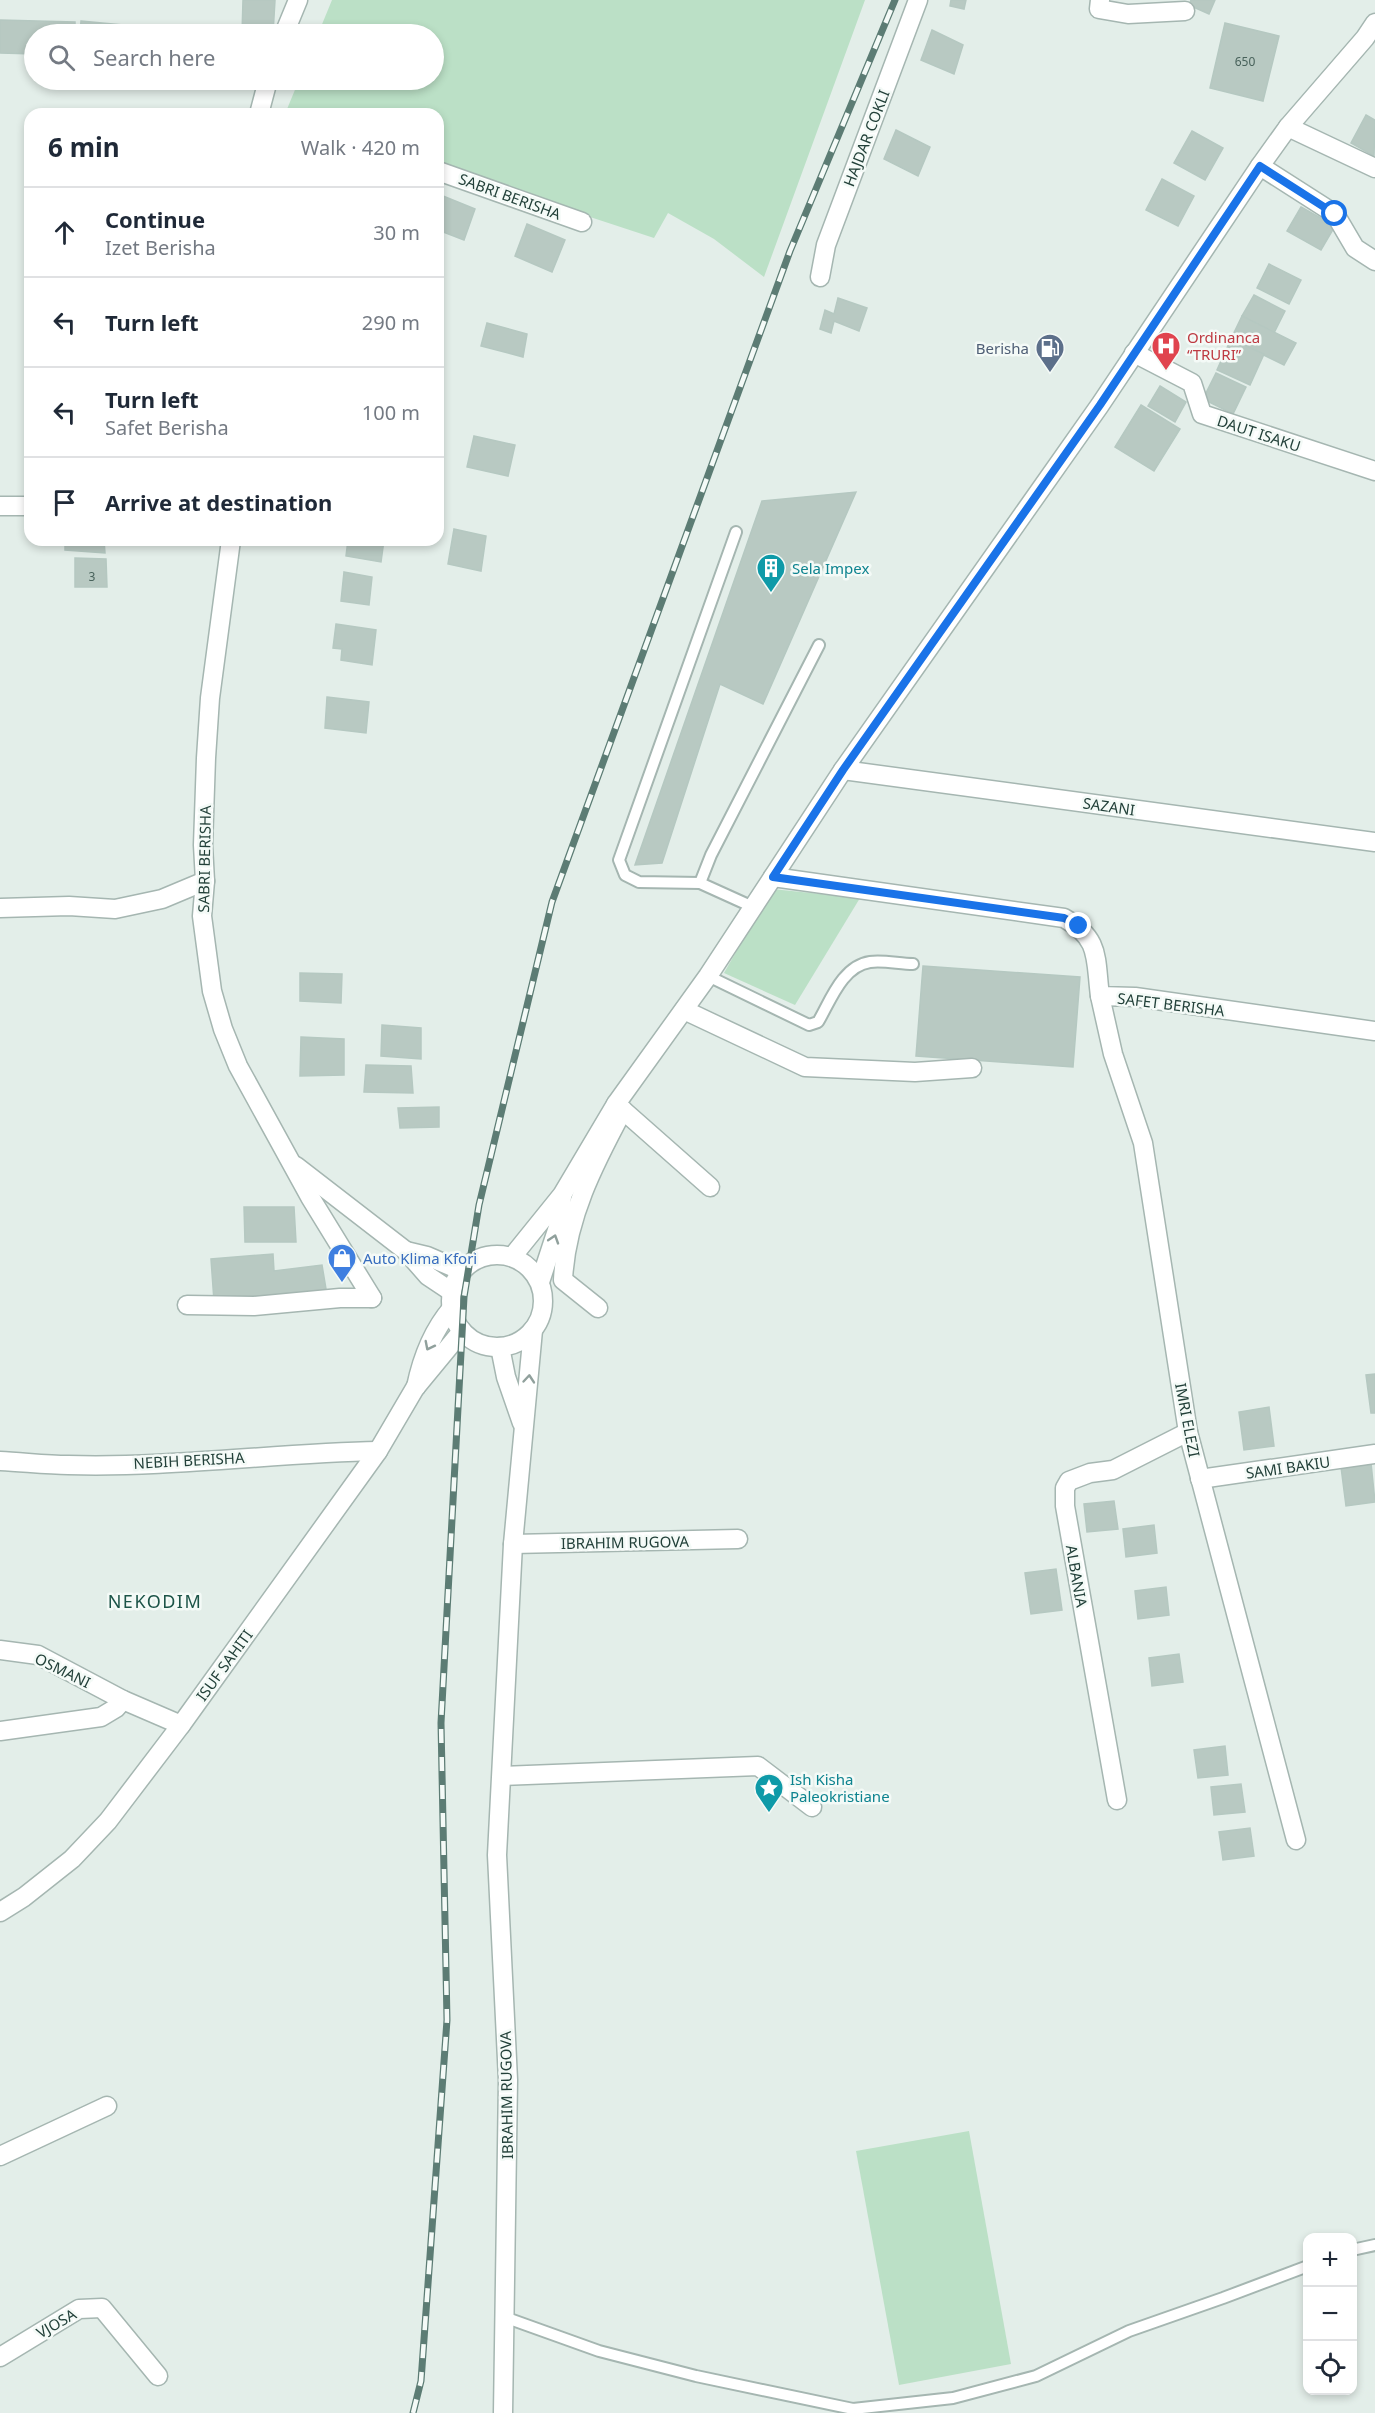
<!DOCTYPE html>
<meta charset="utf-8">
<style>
:root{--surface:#fff;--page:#f2f2f3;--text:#1f2937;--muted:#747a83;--line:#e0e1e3}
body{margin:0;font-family:"Noto Sans",sans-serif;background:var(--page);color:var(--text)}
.controls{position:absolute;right:18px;bottom:18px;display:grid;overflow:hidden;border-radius:12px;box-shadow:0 3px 9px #0003}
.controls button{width:54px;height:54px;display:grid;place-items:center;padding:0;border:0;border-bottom:2px solid var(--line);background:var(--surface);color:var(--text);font:30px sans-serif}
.stop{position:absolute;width:18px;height:18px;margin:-14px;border:4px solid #1a73e8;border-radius:50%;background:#fff}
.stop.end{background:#1a73e8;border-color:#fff;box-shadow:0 2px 6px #0008}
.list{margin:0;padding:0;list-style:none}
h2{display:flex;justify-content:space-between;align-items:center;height:78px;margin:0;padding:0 24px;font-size:26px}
h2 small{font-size:20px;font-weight:400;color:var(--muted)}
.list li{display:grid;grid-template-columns:39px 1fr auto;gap:18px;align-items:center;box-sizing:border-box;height:90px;padding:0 24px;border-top:2px solid var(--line)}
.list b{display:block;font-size:22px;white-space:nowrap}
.list p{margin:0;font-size:20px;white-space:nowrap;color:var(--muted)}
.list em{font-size:20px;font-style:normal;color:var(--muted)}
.icon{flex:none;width:33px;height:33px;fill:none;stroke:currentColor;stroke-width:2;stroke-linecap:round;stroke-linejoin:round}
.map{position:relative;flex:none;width:1375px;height:2413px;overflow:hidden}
.search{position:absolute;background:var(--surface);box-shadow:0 3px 9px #0003;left:24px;top:24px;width:420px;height:66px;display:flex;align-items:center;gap:15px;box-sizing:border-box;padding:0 21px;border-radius:33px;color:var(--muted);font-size:22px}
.panel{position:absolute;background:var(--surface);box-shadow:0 3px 9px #0003;left:24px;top:108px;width:420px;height:438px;border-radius:18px}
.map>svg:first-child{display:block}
</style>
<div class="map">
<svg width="1375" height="2413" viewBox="0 0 1375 2413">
<rect width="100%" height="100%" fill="#e3eee9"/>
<g fill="#bbe0c6">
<polygon points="332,0 865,0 764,277 714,239 668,213 654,238 438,167 438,114 285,114 299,80 434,80 434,34 318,34"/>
<polygon points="772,889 860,898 795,1005 724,973"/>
<polygon points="969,2131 1011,2364 899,2385 856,2151"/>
</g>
<g fill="#b8c9c2" stroke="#b5c8c1" stroke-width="1.5">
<polygon points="243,0 275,0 273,34 242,34"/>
<polygon points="951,0 966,0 964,9 950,6"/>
<polygon points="1191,0 1215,0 1209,14 1189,5"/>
<polygon points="0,20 75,22 75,34 34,34 34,54 0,53"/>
<polygon points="81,21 219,34 80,34"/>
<polygon points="1225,23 1279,36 1263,101 1210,88"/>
<polygon points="932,30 963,45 954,74 921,60"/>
<polygon points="1366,115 1375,120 1374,156 1351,143"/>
<polygon points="896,130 930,147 918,176 884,159"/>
<polygon points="1192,131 1223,148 1205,180 1174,163"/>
<polygon points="1162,179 1194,196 1178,226 1146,210"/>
<polygon points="443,196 475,209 464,240 438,230 438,212"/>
<polygon points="1301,207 1335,226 1321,250 1287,231"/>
<polygon points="527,224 565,240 552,272 515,256"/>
<polygon points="1269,264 1301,280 1289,304 1257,288"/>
<polygon points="1254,295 1285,311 1274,333 1242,316"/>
<polygon points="838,298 867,308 859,331 834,321 831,333 820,329 825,310 834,314"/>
<polygon points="1242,316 1296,343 1284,365 1231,339"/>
<polygon points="487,323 527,334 523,357 481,346"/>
<polygon points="1231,339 1264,354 1250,385 1217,370"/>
<polygon points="1216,373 1246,387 1233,414 1203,399"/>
<polygon points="1160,386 1186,402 1175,422 1148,406"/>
<polygon points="1141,405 1180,429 1154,471 1115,447"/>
<polygon points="474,436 515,445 508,476 467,467"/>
<polygon points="856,492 763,704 720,684 662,863 635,865 762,501"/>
<polygon points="454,529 486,536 481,571 448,564"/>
<polygon points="65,540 104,540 105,553 65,550"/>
<polygon points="348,540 384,540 381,562 346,556"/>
<polygon points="75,558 106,559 107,587 75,587"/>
<polygon points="344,572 372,577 369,605 341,601"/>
<polygon points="336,624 376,630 372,665 341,660 342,649 333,648"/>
<polygon points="327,697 369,702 366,733 325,728"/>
<polygon points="923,966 1080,977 1073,1067 916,1056"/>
<polygon points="300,973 342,974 341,1003 300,1001"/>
<polygon points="382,1025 421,1028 421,1059 381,1056"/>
<polygon points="301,1037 344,1039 344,1075 300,1076"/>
<polygon points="366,1065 411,1066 413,1093 364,1092"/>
<polygon points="439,1107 439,1127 400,1128 398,1108"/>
<polygon points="244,1207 294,1207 296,1242 245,1242"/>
<polygon points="273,1254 274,1271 322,1265 326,1289 312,1292 313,1298 214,1301 211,1259"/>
<polygon points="1375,1374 1375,1413 1371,1413 1366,1375"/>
<polygon points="1269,1407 1274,1446 1244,1450 1239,1412"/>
<polygon points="1371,1463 1375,1502 1346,1506 1341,1467"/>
<polygon points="1114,1501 1118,1529 1087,1532 1084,1504"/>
<polygon points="1154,1525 1157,1553 1126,1557 1123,1529"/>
<polygon points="1056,1569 1062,1610 1031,1614 1025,1573"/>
<polygon points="1166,1587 1169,1615 1138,1619 1135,1591"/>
<polygon points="1179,1654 1183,1682 1152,1686 1149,1658"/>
<polygon points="1225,1746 1228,1775 1198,1778 1194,1750"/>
<polygon points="1241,1784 1245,1812 1214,1815 1211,1787"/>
<polygon points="1250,1828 1254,1856 1223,1860 1219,1832"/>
</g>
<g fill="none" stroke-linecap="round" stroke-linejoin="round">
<g stroke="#a5b6b1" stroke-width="14">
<g id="service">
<polyline points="736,532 619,860 625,875 639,882 700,883 753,907"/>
<polyline points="700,883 711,855 819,645"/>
<path d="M708,976l101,49 9,-3c12,-20 24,-56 52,-60 13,-2 30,2 43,2"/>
<polyline points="1352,2250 1375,2245"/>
<polyline points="504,2317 599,2351 696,2376 853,2409 953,2398 1036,2376 1129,2331 1223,2298 1308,2266"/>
</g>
</g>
<g stroke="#a5b6b1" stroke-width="21">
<g id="minor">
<polyline points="1100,0 1099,9 1128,14 1185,11"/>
<polyline points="284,34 298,0"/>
<polyline points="259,114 268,80"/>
<polyline points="1288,127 1375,168"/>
<polyline points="1260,166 1335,214 1355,248 1375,261"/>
<polyline points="438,171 582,222"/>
<polyline points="820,277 826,245 918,0"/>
<polyline points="1134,353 1192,383 1202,414 1375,471"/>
<polyline points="0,506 30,506"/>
<polyline points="231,540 210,698 206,758 203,845 205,881 202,916 212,991 223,1029 238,1066 310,1197 372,1298"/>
<polyline points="843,770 1375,842"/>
<path d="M773,877l291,41c37,21 31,40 36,78l35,1 240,34"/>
<polyline points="0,908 69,906 115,909 162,899 205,881"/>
<polyline points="1100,996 1113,1054 1143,1143 1188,1432 1296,1840"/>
<polyline points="684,1010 805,1067 915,1072 972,1068"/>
<polyline points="616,1104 710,1187"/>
<polyline points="296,1166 406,1251 428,1276 452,1292"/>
<polyline points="406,1251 427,1256 462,1271"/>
<polyline points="187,1305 254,1306 340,1298 372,1298"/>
<path d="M598,1308l-35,-28c3,-62 31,-116 60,-170"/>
<path d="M416,1387c6,-29 17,-57 36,-79"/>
<path d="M0,1461c23,1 46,4 68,4 104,3 207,-12 310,-14"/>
<polyline points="1200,1479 1375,1454"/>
<polyline points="513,1544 738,1539"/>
<polyline points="0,1650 38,1655 123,1700 181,1725"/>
<polyline points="0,1731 101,1717 116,1708 123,1700"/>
<polyline points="502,1776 758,1766 812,1807"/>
<polyline points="1117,1800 1065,1506 1065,1488 1069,1481 1090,1473 1113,1470 1188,1432"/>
<polyline points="0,1912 24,1897 72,1859 108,1821 181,1725 378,1451 415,1388 462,1331"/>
<polyline points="0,2156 107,2106"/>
<polyline points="0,2357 79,2309 102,2308 158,2376"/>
</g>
</g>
<g stroke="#a5b6b1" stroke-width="21">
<g id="tertiary">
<circle cx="497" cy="1301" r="46"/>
<polyline points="512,1257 562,1195 616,1104 708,976 843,770 1100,405 1260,166 1288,127 1365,38 1375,23"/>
<polyline points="540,1282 558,1227 562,1197"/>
<polyline points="500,1347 506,1377 522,1423"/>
<polyline points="503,2413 508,2080 497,1855 513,1544 533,1330"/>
</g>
</g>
<use href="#service" stroke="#fff" stroke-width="10"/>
<use href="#minor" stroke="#fff" stroke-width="18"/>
<use href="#tertiary" stroke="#fff" stroke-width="18"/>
<g stroke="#5c7c74" stroke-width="7">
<polyline id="rail" points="413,2413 421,2381 447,2020 441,1723 464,1297 479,1205 552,902 790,251 895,0"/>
</g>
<use href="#rail" stroke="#f4faf7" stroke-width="4.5" stroke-dasharray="14" stroke-linecap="butt"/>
</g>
<defs><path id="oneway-chevron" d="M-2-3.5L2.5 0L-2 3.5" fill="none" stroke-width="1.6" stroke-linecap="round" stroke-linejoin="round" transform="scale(1.5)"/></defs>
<g stroke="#90a09c">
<use href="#oneway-chevron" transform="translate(554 1239) rotate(-72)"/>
<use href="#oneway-chevron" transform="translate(429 1346) rotate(117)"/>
<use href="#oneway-chevron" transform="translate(529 1379) rotate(-85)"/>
</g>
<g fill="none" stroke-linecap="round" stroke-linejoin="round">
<polyline stroke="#1a73e8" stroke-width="8" points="1079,926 1064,918 773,877 843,770 1100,405 1260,166 1335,214"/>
</g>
<defs>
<g id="hospital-pin" transform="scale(1.5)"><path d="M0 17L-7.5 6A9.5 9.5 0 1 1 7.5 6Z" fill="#e0444e" stroke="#f4faf7"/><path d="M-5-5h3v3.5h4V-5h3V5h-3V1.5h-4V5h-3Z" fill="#fff"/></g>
<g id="fuel-pin" transform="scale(1.5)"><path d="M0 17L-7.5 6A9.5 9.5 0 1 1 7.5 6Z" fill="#5c6f8a" stroke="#f4faf7"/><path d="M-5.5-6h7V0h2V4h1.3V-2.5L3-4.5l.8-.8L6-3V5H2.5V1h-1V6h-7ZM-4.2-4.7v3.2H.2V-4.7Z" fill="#fff"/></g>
<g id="building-pin" transform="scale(1.5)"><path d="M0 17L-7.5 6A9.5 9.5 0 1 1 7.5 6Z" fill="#0f9aa8" stroke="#f4faf7"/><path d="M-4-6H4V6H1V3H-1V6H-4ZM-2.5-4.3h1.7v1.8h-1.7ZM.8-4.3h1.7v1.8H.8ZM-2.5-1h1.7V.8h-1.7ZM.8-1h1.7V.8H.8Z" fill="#fff"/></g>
<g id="shop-pin" transform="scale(1.5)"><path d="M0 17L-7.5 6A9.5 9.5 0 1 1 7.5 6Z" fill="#3f7fe0" stroke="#f4faf7"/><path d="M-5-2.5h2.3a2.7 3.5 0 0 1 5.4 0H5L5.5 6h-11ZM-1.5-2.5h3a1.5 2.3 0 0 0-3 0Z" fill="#fff"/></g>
<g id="sight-pin" transform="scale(1.5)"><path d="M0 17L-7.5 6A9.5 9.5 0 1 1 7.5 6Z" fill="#0f9aa8" stroke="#f4faf7"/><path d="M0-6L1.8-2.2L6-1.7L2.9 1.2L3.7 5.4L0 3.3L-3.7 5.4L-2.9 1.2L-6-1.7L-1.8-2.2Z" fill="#fff"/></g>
</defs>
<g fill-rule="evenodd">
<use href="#hospital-pin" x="1166" y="346"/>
<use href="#fuel-pin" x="1050" y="348"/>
<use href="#building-pin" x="771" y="568"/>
<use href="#shop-pin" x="342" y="1258"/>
<use href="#sight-pin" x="769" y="1788"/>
</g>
<g text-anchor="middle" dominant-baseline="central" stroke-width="5" stroke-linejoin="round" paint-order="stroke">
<g font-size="12" fill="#48625b">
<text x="1245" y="61">650</text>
<text x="92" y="576">3</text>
</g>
<g font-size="15" fill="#224039" stroke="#f4faf7">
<text transform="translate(866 138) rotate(-69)">HAJDAR COKLI</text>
<text transform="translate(510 196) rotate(20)">SABRI BERISHA</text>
<text transform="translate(1259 433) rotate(18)">DAUT ISAKU</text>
<text transform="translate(1109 806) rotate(8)">SAZANI</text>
<text transform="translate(204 859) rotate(-89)">SABRI BERISHA</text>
<text transform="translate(1171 1004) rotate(7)">SAFET BERISHA</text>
<text transform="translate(1188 1420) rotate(79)">IMRI ELEZI</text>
<text transform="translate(189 1460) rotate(-3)">NEBIH BERISHA</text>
<text transform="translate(1288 1467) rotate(-8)">SAMI BAKIU</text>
<text transform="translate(625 1542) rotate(-1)">IBRAHIM RUGOVA</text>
<text transform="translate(1077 1576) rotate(80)">ALBANIA</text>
<text transform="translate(224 1665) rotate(-54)">ISUF SAHITI</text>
<text transform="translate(63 1670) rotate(26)">OSMANI</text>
<text transform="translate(506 2095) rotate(-91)">IBRAHIM RUGOVA</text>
<text transform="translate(56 2323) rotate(-30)">VJOSA</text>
</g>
<g font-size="15" fill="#be3a42" stroke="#f4faf7" text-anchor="start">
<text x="1187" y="337">Ordinanca<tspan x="1187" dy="17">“TRURI”</tspan></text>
</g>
<g font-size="15" fill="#4e5e75" stroke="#f4faf7" text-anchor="end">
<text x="1029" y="348">Berisha</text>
</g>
<g font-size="15" fill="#0d838f" stroke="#f4faf7" text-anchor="start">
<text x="792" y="568">Sela Impex</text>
<text x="790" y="1779">Ish Kisha<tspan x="790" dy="17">Paleokristiane</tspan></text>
</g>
<g font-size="15" fill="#366cbe" stroke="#f4faf7" text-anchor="start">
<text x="363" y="1258">Auto Klima Kfori</text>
</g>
<g font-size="18" letter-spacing="1.5" fill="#1c5448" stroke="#f4faf7">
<text x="155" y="1601">NEKODIM</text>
</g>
</g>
</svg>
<div class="controls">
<button>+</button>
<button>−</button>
<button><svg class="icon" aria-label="locate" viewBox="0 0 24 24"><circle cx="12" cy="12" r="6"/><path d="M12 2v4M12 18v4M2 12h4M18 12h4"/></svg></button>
</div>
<div class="stop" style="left:1335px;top:214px"></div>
<div class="stop end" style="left:1079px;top:926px"></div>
<div class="search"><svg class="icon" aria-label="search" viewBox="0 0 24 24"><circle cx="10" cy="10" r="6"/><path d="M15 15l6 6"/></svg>Search here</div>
<section class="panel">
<h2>6 min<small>Walk · 420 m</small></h2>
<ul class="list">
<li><svg class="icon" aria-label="ahead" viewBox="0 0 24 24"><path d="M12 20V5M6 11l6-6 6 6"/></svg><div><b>Continue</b><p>Izet Berisha</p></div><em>30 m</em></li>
<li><svg class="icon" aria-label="left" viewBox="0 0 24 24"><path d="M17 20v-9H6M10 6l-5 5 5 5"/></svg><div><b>Turn left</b></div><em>290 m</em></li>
<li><svg class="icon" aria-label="left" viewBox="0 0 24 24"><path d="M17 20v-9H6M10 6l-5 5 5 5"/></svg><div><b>Turn left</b><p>Safet Berisha</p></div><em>100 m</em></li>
<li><svg class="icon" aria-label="arrive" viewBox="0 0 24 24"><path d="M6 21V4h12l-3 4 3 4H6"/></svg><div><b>Arrive at destination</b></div></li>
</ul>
</section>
</div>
